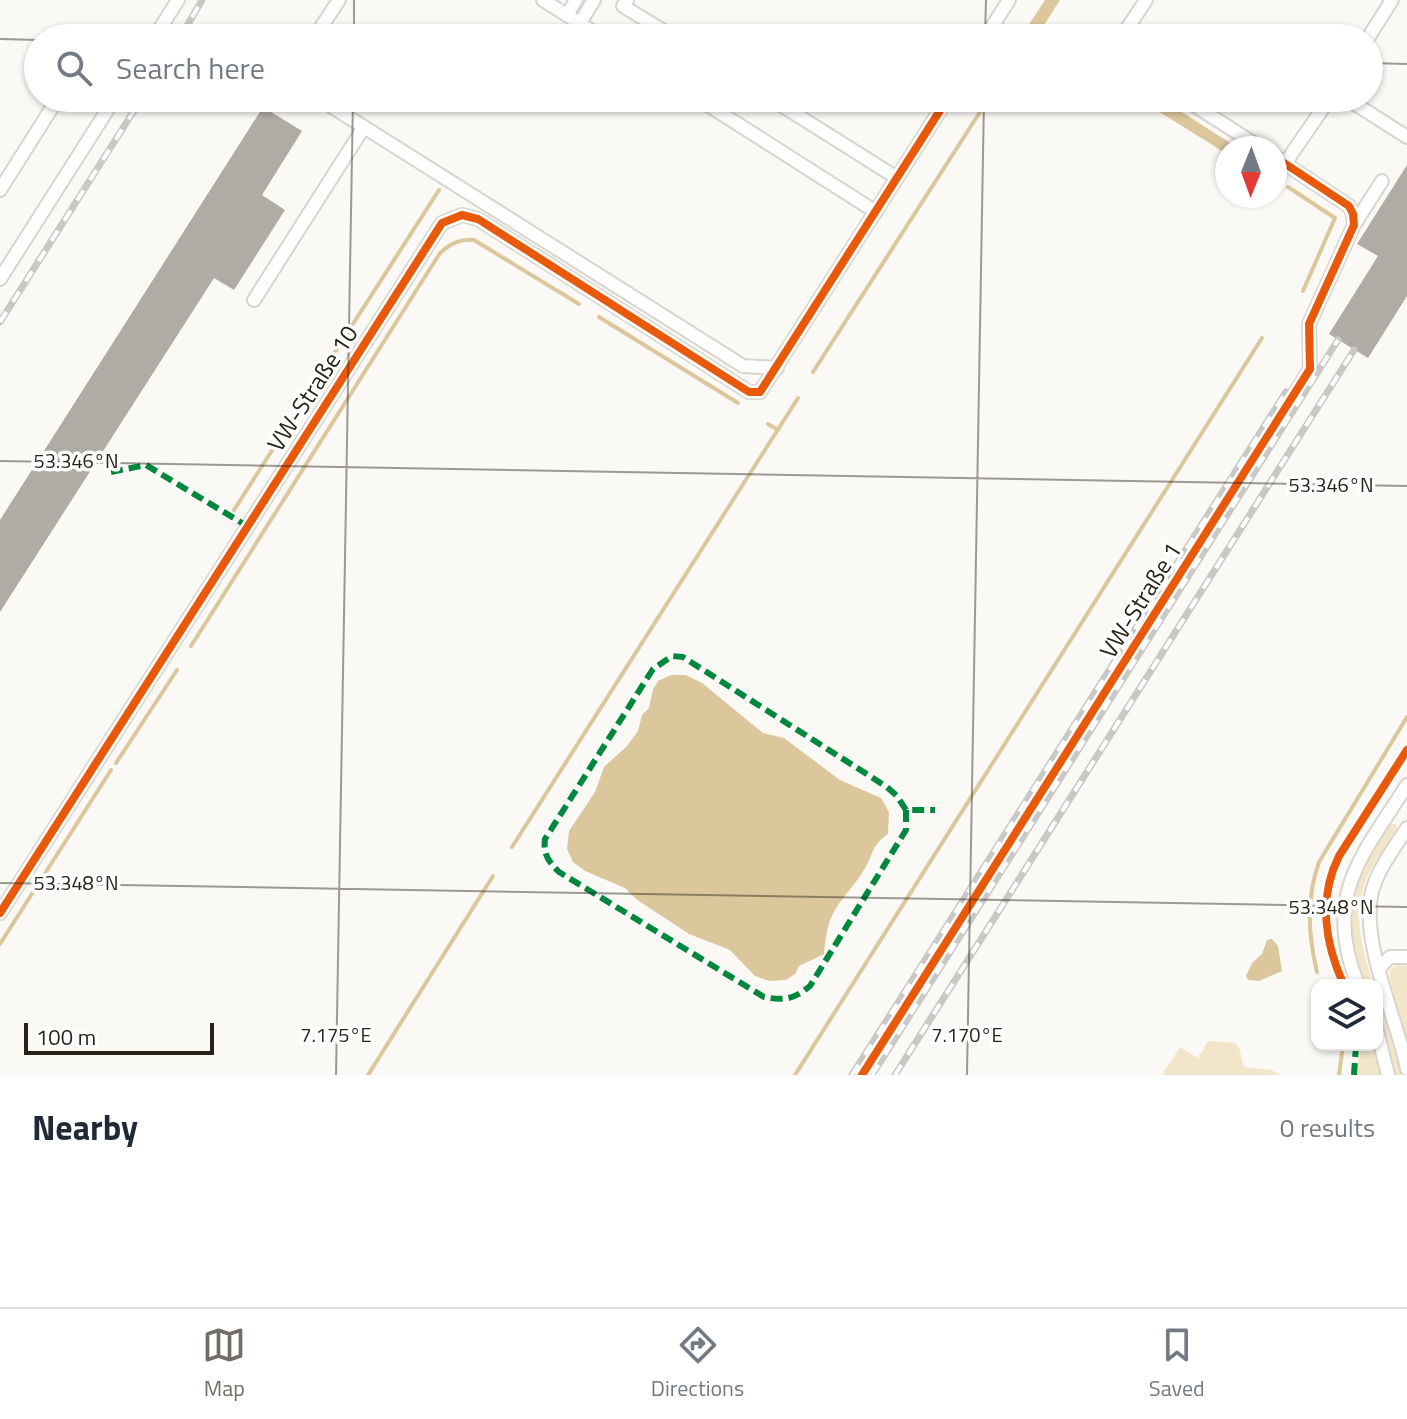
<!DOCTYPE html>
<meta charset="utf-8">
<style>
:root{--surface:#fff;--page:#f6f6f7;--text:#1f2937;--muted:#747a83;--line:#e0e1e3;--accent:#726e66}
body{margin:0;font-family:"Titillium Web",sans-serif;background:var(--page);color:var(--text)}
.controls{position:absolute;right:24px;bottom:24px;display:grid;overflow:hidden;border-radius:16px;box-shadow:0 2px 6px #0004}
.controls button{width:72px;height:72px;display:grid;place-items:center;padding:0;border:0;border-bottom:2px solid var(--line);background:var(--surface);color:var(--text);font:40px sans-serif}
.compass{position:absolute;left:1215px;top:136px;width:72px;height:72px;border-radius:50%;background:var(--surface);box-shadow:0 2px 6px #0004;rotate:181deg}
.scale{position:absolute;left:24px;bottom:20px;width:190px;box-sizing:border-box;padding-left:8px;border:4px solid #282318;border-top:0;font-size:22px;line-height:28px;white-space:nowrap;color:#282318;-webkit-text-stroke:6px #fff;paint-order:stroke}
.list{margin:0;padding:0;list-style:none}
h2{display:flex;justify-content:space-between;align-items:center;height:104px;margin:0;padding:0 32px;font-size:34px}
h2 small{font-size:26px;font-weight:400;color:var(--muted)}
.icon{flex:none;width:44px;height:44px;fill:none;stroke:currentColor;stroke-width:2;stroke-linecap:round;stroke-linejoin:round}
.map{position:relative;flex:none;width:1407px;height:1075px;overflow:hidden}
.search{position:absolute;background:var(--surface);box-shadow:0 2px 6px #0004;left:24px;right:24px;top:24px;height:88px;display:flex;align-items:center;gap:20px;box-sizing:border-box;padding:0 28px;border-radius:44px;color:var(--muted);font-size:30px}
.sheet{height:232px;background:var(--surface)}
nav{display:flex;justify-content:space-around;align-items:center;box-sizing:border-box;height:112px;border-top:2px solid var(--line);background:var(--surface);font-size:22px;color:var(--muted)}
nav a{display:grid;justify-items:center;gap:4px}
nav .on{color:var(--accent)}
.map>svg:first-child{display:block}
</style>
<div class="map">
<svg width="1407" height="1075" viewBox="0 0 1407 1075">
<rect width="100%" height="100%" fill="#fbf9f6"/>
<g fill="#f2e5ca">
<path d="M1390,824h6l1,5c-11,18 -26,36 -33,56 -11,33 -1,68 10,100h-9c-14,-35 -21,-77 -5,-112 7,-17 20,-33 30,-49z"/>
<polygon points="1396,965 1407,966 1407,1042 1389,982 1390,970"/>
<polygon points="1377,991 1401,1075 1394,1075 1377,1014"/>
<polygon points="1208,1041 1235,1043 1239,1048 1244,1067 1271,1070 1281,1075 1162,1075 1180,1047 1198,1058"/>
<polygon points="1360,1045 1373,1045 1381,1075 1357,1075"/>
</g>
<g fill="#dcc79c">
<path d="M1045,0h15l-16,25 19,13c-13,0 -28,1 -37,-9z"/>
<polygon points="1137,98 1160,98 1238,148 1227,148 1227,154"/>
<path d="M671,675h15l16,8 61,50 21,5 56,42 41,18 8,14 -1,22c-18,13 -14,20 -24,36 -24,37 -36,35 -40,84l-25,12 -4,8 -9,6 -17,1 -14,-5 -25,-26 -41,-16 -53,-35 -11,-11 -40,-17 -12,-9 -6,-13 2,-18 26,-39 9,-25 22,-20 12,-16 4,-16 7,-7 4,-19 5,-8z"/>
<polygon points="1272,939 1278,946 1282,971 1259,981 1248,980 1246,976 1252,963 1262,954 1267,940"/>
</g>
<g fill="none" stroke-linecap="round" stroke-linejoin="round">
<g stroke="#dcc79c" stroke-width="4">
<polyline points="1288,187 1335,218 1303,291"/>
<polyline points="599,317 738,403"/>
<polyline points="813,372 989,98"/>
<polyline points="315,383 439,190"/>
<polyline points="768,424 778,430"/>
<polyline points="234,510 306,397"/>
<path d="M191,646l249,-393c11,-10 20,-14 34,-13l105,64"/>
<polyline points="116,763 177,670"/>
<polyline points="512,847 798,398"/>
<polyline points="0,944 111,770"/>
<path d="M1317,972c-9,-38 -11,-73 2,-110l88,-145"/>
<polyline points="368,1075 493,876"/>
<polyline points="795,1075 1262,338"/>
<polyline points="1339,1075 1343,1045"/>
</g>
</g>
<g fill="#afaca6">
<polygon points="263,107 302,131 262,195 285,210 234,290 214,278 0,612 0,520"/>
<polygon points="1407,165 1407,296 1368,358 1329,334 1378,256 1357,244"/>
</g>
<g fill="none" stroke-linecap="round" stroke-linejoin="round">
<g stroke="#d8d5cd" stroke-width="16">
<g id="minor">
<polyline points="543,0 603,38"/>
<polyline points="627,0 623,6 675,38"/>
<polyline points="567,15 576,0"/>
<polyline points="580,23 594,0"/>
<polyline points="993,26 1013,38"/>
<polyline points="154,38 178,0"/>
<polyline points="314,38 339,0"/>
<polyline points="985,38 1009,0"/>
<polyline points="1121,38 1146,0"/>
<polyline points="1368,38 1392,0"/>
<polyline points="318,98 743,366 777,368"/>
<polyline points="697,98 876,212"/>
<polyline points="770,98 897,178"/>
<polyline points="1183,98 1261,148"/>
<polyline points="1346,98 1407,137"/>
<polyline points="1275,178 1330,98"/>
<polyline points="0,190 58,98"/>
<polyline points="1263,197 1263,196"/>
<polyline points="1354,225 1382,181"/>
<polyline points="0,279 115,98"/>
<polyline points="254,300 364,127"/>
<path d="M1407,828c-12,19 -27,38 -34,60 -15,50 24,130 34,181"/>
<polyline points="0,913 442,223 462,215 478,219 749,392 760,392 948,98"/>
<polyline points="1379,968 1390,957 1407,957"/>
<path d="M1358,985c-36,-89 4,-129 49,-200"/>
<polyline points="1377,1031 1388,1075"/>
<polyline points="862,1075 1310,369 1309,324 1354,225 1353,214 1349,206 1275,157"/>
</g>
</g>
<use href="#minor" stroke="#fefefe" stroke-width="12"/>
<g stroke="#c9c8c6" stroke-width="7">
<g id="rail">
<polyline points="180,38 202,0"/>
<polyline points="0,322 142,98"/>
<polyline points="852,1075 1286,392"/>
<polyline points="872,1075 1338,340"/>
<polyline points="895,1075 1354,350"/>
</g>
</g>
<use href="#rail" stroke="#fff" stroke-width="4" stroke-dasharray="12" stroke-linecap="butt"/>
<g stroke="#00873e" stroke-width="6" stroke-dasharray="12 6" stroke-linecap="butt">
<polyline points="111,472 146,465 247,526"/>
<path d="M906,810v20l-96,156c-16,13 -25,15 -46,11l-205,-125c-11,-11 -16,-18 -14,-33l108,-170 19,-13 11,1 204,130 10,9 9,14h29"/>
<polyline points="1354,1075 1356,1045"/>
</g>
<g stroke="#fff" stroke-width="13">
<g id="cycleway">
<polyline points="0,913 442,223 462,215 478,219 749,392 760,392 948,98"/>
<path d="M1344,985c-19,-41 -26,-87 -5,-129l68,-106"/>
<polyline points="862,1075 1310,369 1309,324 1354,225 1353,214 1349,206 1275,157"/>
</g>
</g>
<use href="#cycleway" stroke="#e8590c" stroke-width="8"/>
</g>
<path fill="none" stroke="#282318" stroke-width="2" stroke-opacity="0.45" d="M354,38v-38M985,38l1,-38M0,39l38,1M1369,63l38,1M0,461l1407,25M0,883l1407,24M336,1075l17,-977M967,1075l17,-977"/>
<g text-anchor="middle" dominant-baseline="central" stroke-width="7" stroke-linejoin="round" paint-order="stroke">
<g font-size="24" fill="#282318" stroke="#fff">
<text transform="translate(312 388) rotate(-57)">VW-Straße 10</text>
<text transform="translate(1140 600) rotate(-58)">VW-Straße 1</text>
</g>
</g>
<g font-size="20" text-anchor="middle" fill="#282318" stroke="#fff" stroke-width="7" stroke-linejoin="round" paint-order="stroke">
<text x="76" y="468">53.346°N</text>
<text x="1331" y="492">53.346°N</text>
<text x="76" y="890">53.348°N</text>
<text x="1331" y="914">53.348°N</text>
<text x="336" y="1042">7.175°E</text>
<text x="967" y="1042">7.170°E</text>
</g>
</svg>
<div class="controls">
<button><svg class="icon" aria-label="layers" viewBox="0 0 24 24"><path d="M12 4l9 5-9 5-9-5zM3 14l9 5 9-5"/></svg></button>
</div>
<svg class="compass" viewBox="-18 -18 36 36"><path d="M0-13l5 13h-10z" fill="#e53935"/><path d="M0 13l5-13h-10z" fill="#747a83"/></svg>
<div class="scale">100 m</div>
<div class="search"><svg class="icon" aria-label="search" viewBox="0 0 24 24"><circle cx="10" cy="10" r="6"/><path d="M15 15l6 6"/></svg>Search here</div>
</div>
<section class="sheet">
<h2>Nearby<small>0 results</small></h2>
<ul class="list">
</ul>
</section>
<nav>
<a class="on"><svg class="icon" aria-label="map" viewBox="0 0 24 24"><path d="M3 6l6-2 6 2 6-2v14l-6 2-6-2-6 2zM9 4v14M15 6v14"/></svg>Map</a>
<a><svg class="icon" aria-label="directions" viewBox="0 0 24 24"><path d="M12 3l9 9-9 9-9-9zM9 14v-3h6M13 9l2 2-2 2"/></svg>Directions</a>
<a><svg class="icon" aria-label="saved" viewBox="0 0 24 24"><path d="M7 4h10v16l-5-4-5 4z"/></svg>Saved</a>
</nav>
